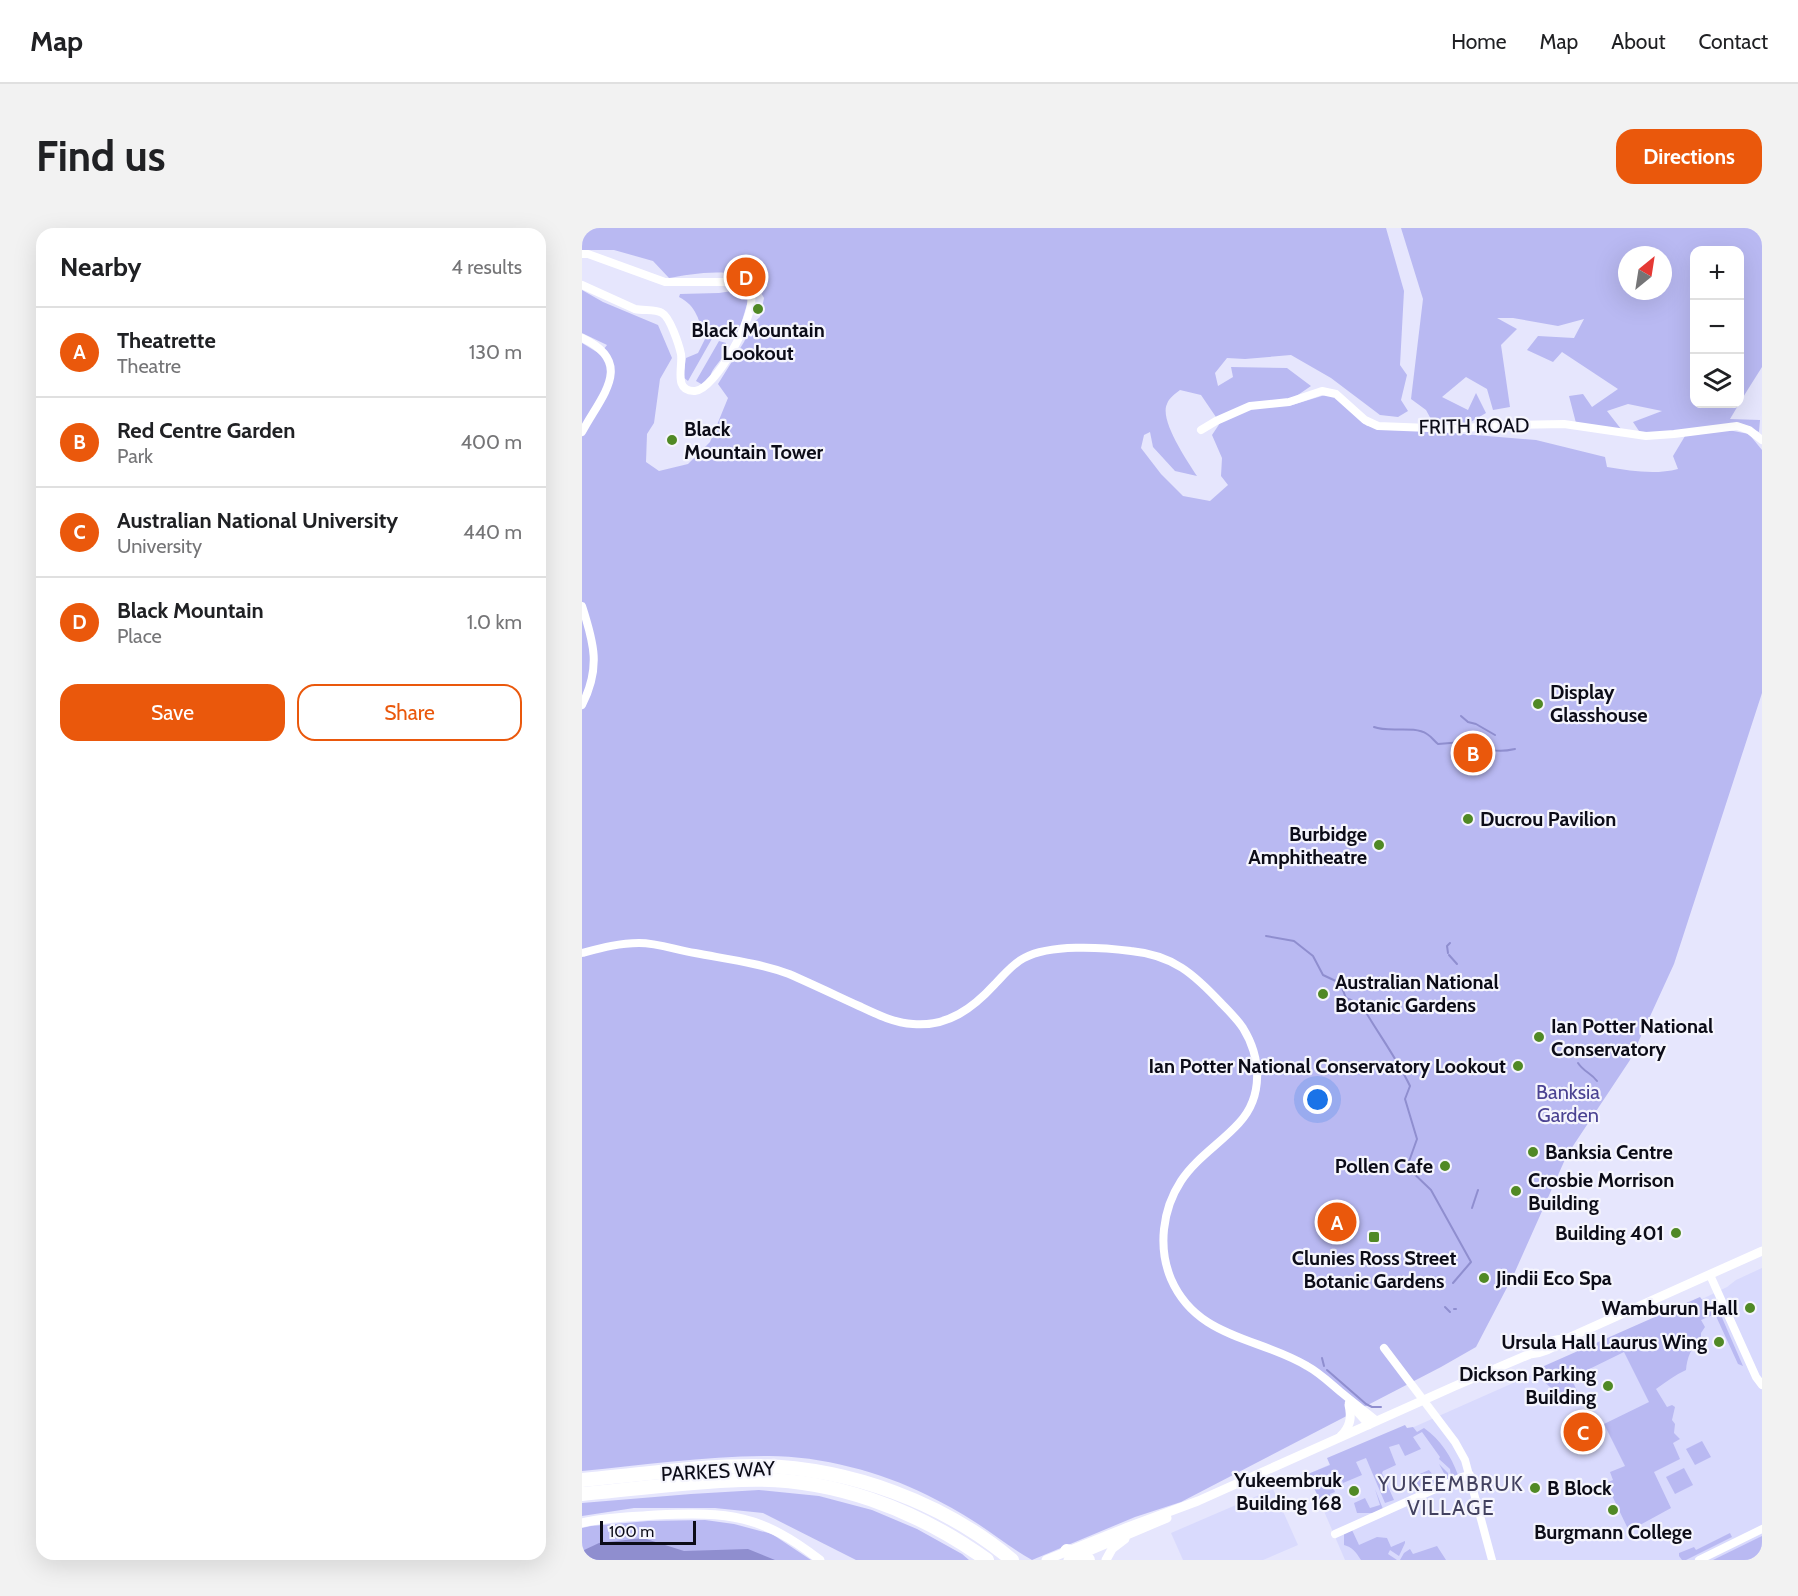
<!DOCTYPE html>
<meta charset="utf-8">
<style>
:root{--surface:#fff;--page:#f2f2f2;--text:#202124;--muted:#757577;--line:#e0e0e0;--accent:#ea580c}
body{margin:0;font-family:Cabin,sans-serif;background:var(--page);color:var(--text)}
.controls{position:absolute;right:18px;top:18px;display:grid;overflow:hidden;border-radius:12px;box-shadow:0 6px 24px #0002}
.controls button{width:54px;height:54px;display:grid;place-items:center;padding:0;border:0;border-bottom:2px solid var(--line);background:var(--surface);color:var(--text);font:30px sans-serif}
.compass{position:absolute;left:1036px;top:18px;width:54px;height:54px;border-radius:50%;background:var(--surface);box-shadow:0 6px 24px #0002;rotate:30deg}
.scale{position:absolute;left:18px;bottom:15px;width:96px;box-sizing:border-box;padding-left:6px;border:3px solid #0c0c18;border-top:0;font-size:16px;line-height:21px;white-space:nowrap;color:#0c0c18;-webkit-text-stroke:4px #f5f5fd;paint-order:stroke}
.you{position:absolute;left:736px;top:872px;width:21px;height:21px;margin:-15px;border:4px solid #fff;border-radius:50%;background:#1a73e8;box-shadow:0 0 0 9px #1a73e833}
.badge{display:grid;place-items:center;width:39px;height:39px;border-radius:50%;background:var(--accent);color:#fff;font-size:20px;font-weight:700}
.pin{position:absolute;translate:-50% -50%;border:3px solid #fff;box-shadow:0 2px 6px #0006}
.list{margin:0;padding:0;list-style:none}
h2{display:flex;justify-content:space-between;align-items:center;height:78px;margin:0;padding:0 24px;font-size:26px}
h2 small{font-size:20px;font-weight:400;color:var(--muted)}
.list li{display:grid;grid-template-columns:39px 1fr auto;gap:18px;align-items:center;box-sizing:border-box;height:90px;padding:0 24px;border-top:2px solid var(--line)}
.list b{display:block;font-size:22px;white-space:nowrap}
.list p{margin:0;font-size:20px;white-space:nowrap;color:var(--muted)}
.list em{font-size:20px;font-style:normal;color:var(--muted)}
.actions{display:flex;gap:12px;padding:18px 24px}
.actions a{flex:1;padding:14px 0;border:2px solid var(--accent);border-radius:18px;text-align:center;font-size:21px;color:var(--accent)}
.actions .main{background:var(--accent);color:#fff}
.icon{flex:none;width:33px;height:33px;fill:none;stroke:currentColor;stroke-width:2;stroke-linecap:round;stroke-linejoin:round}
.map{position:relative;flex:none;width:1180px;height:1332px;overflow:hidden;border-radius:18px}
header{display:flex;align-items:center;gap:36px;box-sizing:border-box;height:84px;padding:0 30px;background:var(--surface);border-bottom:2px solid var(--line)}
header strong{font-size:28px}
nav{display:flex;gap:33px;margin-inline-start:auto;font-size:21px}
.intro{display:flex;align-items:center;justify-content:space-between;box-sizing:border-box;height:144px;padding:0 36px}
h1{margin:0;font-size:42px}
.button{padding:15px 27px;border-radius:18px;background:var(--accent);color:#fff;font-size:21px;font-weight:700}
main{display:flex;gap:36px;padding:0 36px}
aside{flex:1;background:var(--surface);border-radius:18px;box-shadow:0 6px 24px #0002}
.map>svg:first-child{display:block}
</style>
<header>
<strong>Map</strong>
<nav><a>Home</a><a>Map</a><a>About</a><a>Contact</a></nav>
</header>
<div class="intro"><h1>Find us</h1><a class="button">Directions</a></div>
<main>
<aside>
<h2>Nearby<small>4 results</small></h2>
<ul class="list">
<li><span class="badge">A</span><div><b>Theatrette</b><p>Theatre</p></div><em>130 m</em></li>
<li><span class="badge">B</span><div><b>Red Centre Garden</b><p>Park</p></div><em>400 m</em></li>
<li><span class="badge">C</span><div><b>Australian National University</b><p>University</p></div><em>440 m</em></li>
<li><span class="badge">D</span><div><b>Black Mountain</b><p>Place</p></div><em>1.0 km</em></li>
</ul>
<div class="actions"><a class="main">Save</a><a>Share</a></div>
</aside>
<div class="map">
<svg width="1180" height="1332" viewBox="0 0 1180 1332">
<rect width="100%" height="100%" fill="#e6e6fd"/>
<g fill="#d9dafd">
<polygon points="1180,1040 1180,1332 763,1332 726,1246 1116,1073 1145,1059 1154,1052"/>
<polygon points="691,1261 716,1317 681,1332 601,1332 589,1305"/>
</g>
<g fill="#b9b9f2" fill-rule="evenodd">
<path d="M0,0h804l18,63 -4,74 7,10 -6,25 7,11 -10,6 -18,-2 -49,-37 -40,-23 -46,4 -18,-1 -12,15 3,13 15,-9 -2,-10 56,1 24,18 -22,15 -19,2 19,3 36,-11 14,3 28,28 169,14 69,17 2,10c24,4 48,8 71,2l-5,-13 12,-20 43,-6 21,4 13,16v243l-88,271 -44,96 -63,95 -53,119 -38,73 -35,20 -260,135 -46,15 -103,43c-20,-11 -38,-26 -57,-38 -15,-10 -32,-19 -48,-27 -46,-23 -106,-39 -158,-39 -63,0 -125,9 -187,15v-1128l18,11 7,-9 -25,-12v-43l21,12 55,23 14,33 -12,21 -6,44 -7,11 -1,28 13,9 29,-7 22,-22 18,-44 -10,-14 26,-42 9,-19 7,-6 4,-19c-3,-5 -6,-12 -11,-16 -19,-16 -62,-8 -84,-4l-16,-17 -39,-11h-32zM598,162l21,5 19,28 -8,12 10,23 -1,18 7,9 -18,16 -27,-5 -22,-22 -20,-26 3,-13 6,-3 3,15 22,24 22,5c-9,-14 -38,-56 -30,-72 2,-6 8,-10 13,-14z"/>
<path d="M819,0h361v139l-22,35v-152h-46v154h45l-9,15 30,1 -1,12 -19,-8 -99,10 -8,-12 29,-11 -34,-7 -21,7 14,18 -45,-6 -7,-27 14,-2 9,13 26,-18 -56,-37 -9,10 -26,-12 11,-14 36,2 10,-19 -26,7 -45,-8h-16l20,11 -16,16 9,62 -17,3 -6,-21 -21,-12 -24,20 26,13 8,-17 10,20 -17,10 -37,-2 -6,-11 -15,-11 12,-100zM1045,27h36v36h-36z"/>
<path d="M149,57l7,3 10,13 -11,36 -8,-3 -3,-6h-8l-30,53 -5,-4 3,-19 12,-5 7,-14c-6,-18 -8,-33 -26,-42l1,-3 39,-1 13,-2z"/>
<path d="M137,113l7,2c2,16 -15,22 -16,36l-7,6 -7,-4z"/>
<path d="M1118,1069l6,8 14,8 23,53 -5,-2 -23,-50 -14,6 4,7 -4,6v6c-10,8 -14,19 -15,31 -11,5 -20,12 -30,19l11,18 5,-2 3,2 -3,13 3,4 -1,9 6,6 -7,4 7,16 -26,13 17,36 -42,23 -23,-48 7,-3 -3,-8 15,-6 -21,-42 45,-22 -25,-50 -53,26 7,15c-20,7 -32,-9 -43,-23z"/>
<path d="M823,1197l2,3 6,-1 4,5 7,-4c17,12 27,28 34,47l-6,3 -1,-1 -1,-8 -11,-10 1,-2 -18,-25 -9,5 8,12 -16,7 -6,-12 -10,3 7,18 -13,6 -1,2 12,27 -9,3 -19,-45 -10,4 6,13 -19,8 -5,-12 -10,3 7,18 -5,2v2l-8,2 -2,3 -12,-27 22,-9 -3,-7z"/>
<polygon points="1120,1213 1129,1229 1113,1237 1104,1221"/>
<polygon points="857,1236 866,1245 866,1251 836,1259 833,1248 847,1242 854,1251 863,1247"/>
<polygon points="1102,1240 1111,1257 1093,1266 1084,1249"/>
<polygon points="793,1261 801,1281 792,1285 775,1285 772,1275 783,1270 788,1280 798,1277"/>
<polygon points="177,1262 237,1268 290,1282 335,1301 380,1326 387,1332 274,1332 181,1285 133,1280 52,1280 0,1288 0,1275 109,1266"/>
<polygon points="123,1292 152,1296 190,1306 229,1332 0,1332 0,1300 9,1298 66,1293"/>
<path d="M770,1302l7,15 18,-8 10,1 4,9 14,-6v2l-6,13 -9,-6 -2,4 9,6h-36c-5,-8 -9,-13 -17,-15v-11z"/>
<polygon points="1148,1305 1150,1309 1104,1332 1100,1332 1097,1328 1097,1325 1112,1319 1114,1322"/>
<polygon points="1180,1308 1180,1332 1131,1332"/>
<polygon points="855,1318 864,1332 818,1332 822,1325 828,1321 831,1326"/>
</g>
<polygon fill="#8f8ecf" points="61,1310 102,1323 166,1321 193,1332 0,1332 0,1323 17,1315"/>
<g fill="none" stroke-linecap="round" stroke-linejoin="round">
<g stroke="#8f8ecf" stroke-width="2">
<polyline points="879,488 886,494 894,496 913,507"/>
<path d="M792,499c15,6 39,-2 53,7 5,3 7,7 11,10l25,-2 11,-4c6,2 7,5 12,9 8,6 20,4 29,2"/>
<path d="M684,708l28,5 19,15 10,19 17,8 6,15 15,6c16,28 35,53 49,82l-5,13 12,40 -10,28 24,23 40,72 -18,21"/>
<polyline points="866,725 865,718 868,715"/>
<polyline points="867,727 875,736"/>
<path d="M996,835c6,9 13,10 19,18"/>
<polyline points="890,980 896,962"/>
<polyline points="863,1079 868,1084"/>
<polyline points="872,1081 874,1081"/>
<polyline points="740,1130 742,1138"/>
<polyline points="745,1142 784,1176 790,1179 799,1179"/>
</g>
<g stroke="#fff" stroke-width="8">
<path d="M0,26h6l77,28h68c7,2 15,6 18,14 5,19 -36,94 -56,95 -22,1 -12,-24 -14,-37 -2,-9 -11,-37 -19,-41 -6,-4 -19,-2 -27,-4l-53,-24"/>
<path d="M0,110c54,25 19,58 0,94"/>
<polyline points="619,202 634,193 668,178 707,174 740,163 754,166 783,192 796,198 873,201 919,197 982,196 1064,208 1092,206 1155,198 1167,202 1180,212"/>
<path d="M0,378c12,37 19,62 0,99"/>
<path d="M0,725c19,-5 37,-10 57,-10 19,0 37,7 56,10 31,6 64,10 94,21 23,10 46,21 70,32 17,8 35,17 54,18 35,3 60,-16 82,-40 9,-9 17,-20 29,-26 26,-14 77,-11 107,-7 42,4 63,23 91,53 7,7 15,15 21,24 18,29 21,68 -4,95 -18,20 -43,35 -58,58 -19,29 -23,67 -10,98 26,60 88,58 136,87 13,7 24,18 35,27 12,10 24,19 35,28"/>
<polyline points="1128,1047 1174,1149 1180,1157"/>
<polyline points="802,1120 873,1214 883,1232 910,1332"/>
<polyline points="767,1175 787,1197"/>
<polyline points="753,1306 880,1249 888,1247"/>
<polyline points="1117,1332 1180,1301"/>
</g>
<g stroke="#fff" stroke-width="9">
<path d="M948,1126c10,-9 21,-15 36,-15"/>
<path d="M759,1208c9,-9 11,-18 8,-31"/>
<path d="M0,1295c24,-6 49,-6 74,-8 74,-3 104,-1 164,45"/>
<path d="M464,1332l82,-33 70,-26 257,-115 75,-32c13,-1 25,-7 36,-15l196,-88"/>
<polyline points="486,1332 585,1290"/>
<polyline points="524,1332 530,1321 543,1311"/>
</g>
<g stroke="#fff" stroke-width="14">
<path d="M0,1252c58,-5 120,-15 178,-14 89,2 183,36 252,94"/>
<path d="M0,1266c53,-5 106,-12 159,-14 89,-4 175,29 246,80"/>
<polyline points="485,1323 500,1326 506,1332"/>
</g>
</g>
<g fill="#508925" stroke="#f5f5fd" stroke-width="2">
<circle cx="176" cy="81" r="6"/>
<circle cx="90" cy="212" r="6"/>
<circle cx="956" cy="476" r="6"/>
<circle cx="886" cy="591" r="6"/>
<circle cx="797" cy="617" r="6"/>
<circle cx="741" cy="766" r="6"/>
<circle cx="957" cy="809" r="6"/>
<circle cx="936" cy="838" r="6"/>
<circle cx="951" cy="924" r="6"/>
<circle cx="863" cy="938" r="6"/>
<circle cx="934" cy="963" r="6"/>
<circle cx="1094" cy="1005" r="6"/>
<rect x="786" y="1003" width="12" height="12" rx="3"/>
<circle cx="902" cy="1050" r="6"/>
<circle cx="1168" cy="1080" r="6"/>
<circle cx="1137" cy="1114" r="6"/>
<circle cx="1026" cy="1158" r="6"/>
<circle cx="953" cy="1260" r="6"/>
<circle cx="772" cy="1263" r="6"/>
<circle cx="1031" cy="1282" r="6"/>
</g>
<g text-anchor="middle" dominant-baseline="central" stroke-width="4.5" stroke-linejoin="round" paint-order="stroke">
<g font-size="20" font-weight="bold" fill="#0c0c18" stroke="#f5f5fd" text-anchor="start">
<text x="176" y="102" text-anchor="middle">Black Mountain<tspan x="176" dy="23">Lookout</tspan></text>
<text x="102" y="201">Black<tspan x="102" dy="23">Mountain Tower</tspan></text>
<text x="968" y="464">Display<tspan x="968" dy="23">Glasshouse</tspan></text>
<text x="898" y="591">Ducrou Pavilion</text>
<text x="785" y="606" text-anchor="end">Burbidge<tspan x="785" dy="23">Amphitheatre</tspan></text>
<text x="753" y="754">Australian National<tspan x="753" dy="23">Botanic Gardens</tspan></text>
<text x="969" y="798">Ian Potter National<tspan x="969" dy="23">Conservatory</tspan></text>
<text x="924" y="838" text-anchor="end">Ian Potter National Conservatory Lookout</text>
<text x="963" y="924">Banksia Centre</text>
<text x="851" y="938" text-anchor="end">Pollen Cafe</text>
<text x="946" y="952">Crosbie Morrison<tspan x="946" dy="23">Building</tspan></text>
<text x="1082" y="1005" text-anchor="end">Building 401</text>
<text x="792" y="1030" text-anchor="middle">Clunies Ross Street<tspan x="792" dy="23">Botanic Gardens</tspan></text>
<text x="914" y="1050">Jindii Eco Spa</text>
<text x="1156" y="1080" text-anchor="end">Wamburun Hall</text>
<text x="1125" y="1114" text-anchor="end">Ursula Hall Laurus Wing</text>
<text x="1014" y="1146" text-anchor="end">Dickson Parking<tspan x="1014" dy="23">Building</tspan></text>
<text x="760" y="1252" text-anchor="end">Yukeembruk<tspan x="760" dy="23">Building 168</tspan></text>
<text x="965" y="1260">B Block</text>
<text x="1031" y="1304" text-anchor="middle">Burgmann College</text>
</g>
<g font-size="20" fill="#0c0c18" stroke="#f5f5fd">
<text transform="translate(892 198) rotate(-1)">FRITH ROAD</text>
<text transform="translate(136 1243) rotate(-3)">PARKES WAY</text>
</g>
<g font-size="20" fill="#4b4392" stroke="#f5f5fd">
<text x="986" y="864">Banksia<tspan x="986" dy="23">Garden</tspan></text>
</g>
<g font-size="21" letter-spacing="1.5" fill="#434260" stroke="#f5f5fd">
<text x="869" y="1255">YUKEEMBRUK<tspan x="869" dy="24">VILLAGE</tspan></text>
</g>
</g>
</svg>
<div class="controls">
<button>+</button>
<button>−</button>
<button><svg class="icon" aria-label="layers" viewBox="0 0 24 24"><path d="M12 4l9 5-9 5-9-5zM3 14l9 5 9-5"/></svg></button>
</div>
<svg class="compass" viewBox="-18 -18 36 36"><path d="M0-13l5 13h-10z" fill="#e53935"/><path d="M0 13l5-13h-10z" fill="#757577"/></svg>
<div class="scale">100 m</div>
<div class="you"></div>
<div class="pin badge" style="left:755px;top:994px">A</div>
<div class="pin badge" style="left:891px;top:525px">B</div>
<div class="pin badge" style="left:1001px;top:1204px">C</div>
<div class="pin badge" style="left:164px;top:49px">D</div>
</div>
</main>
